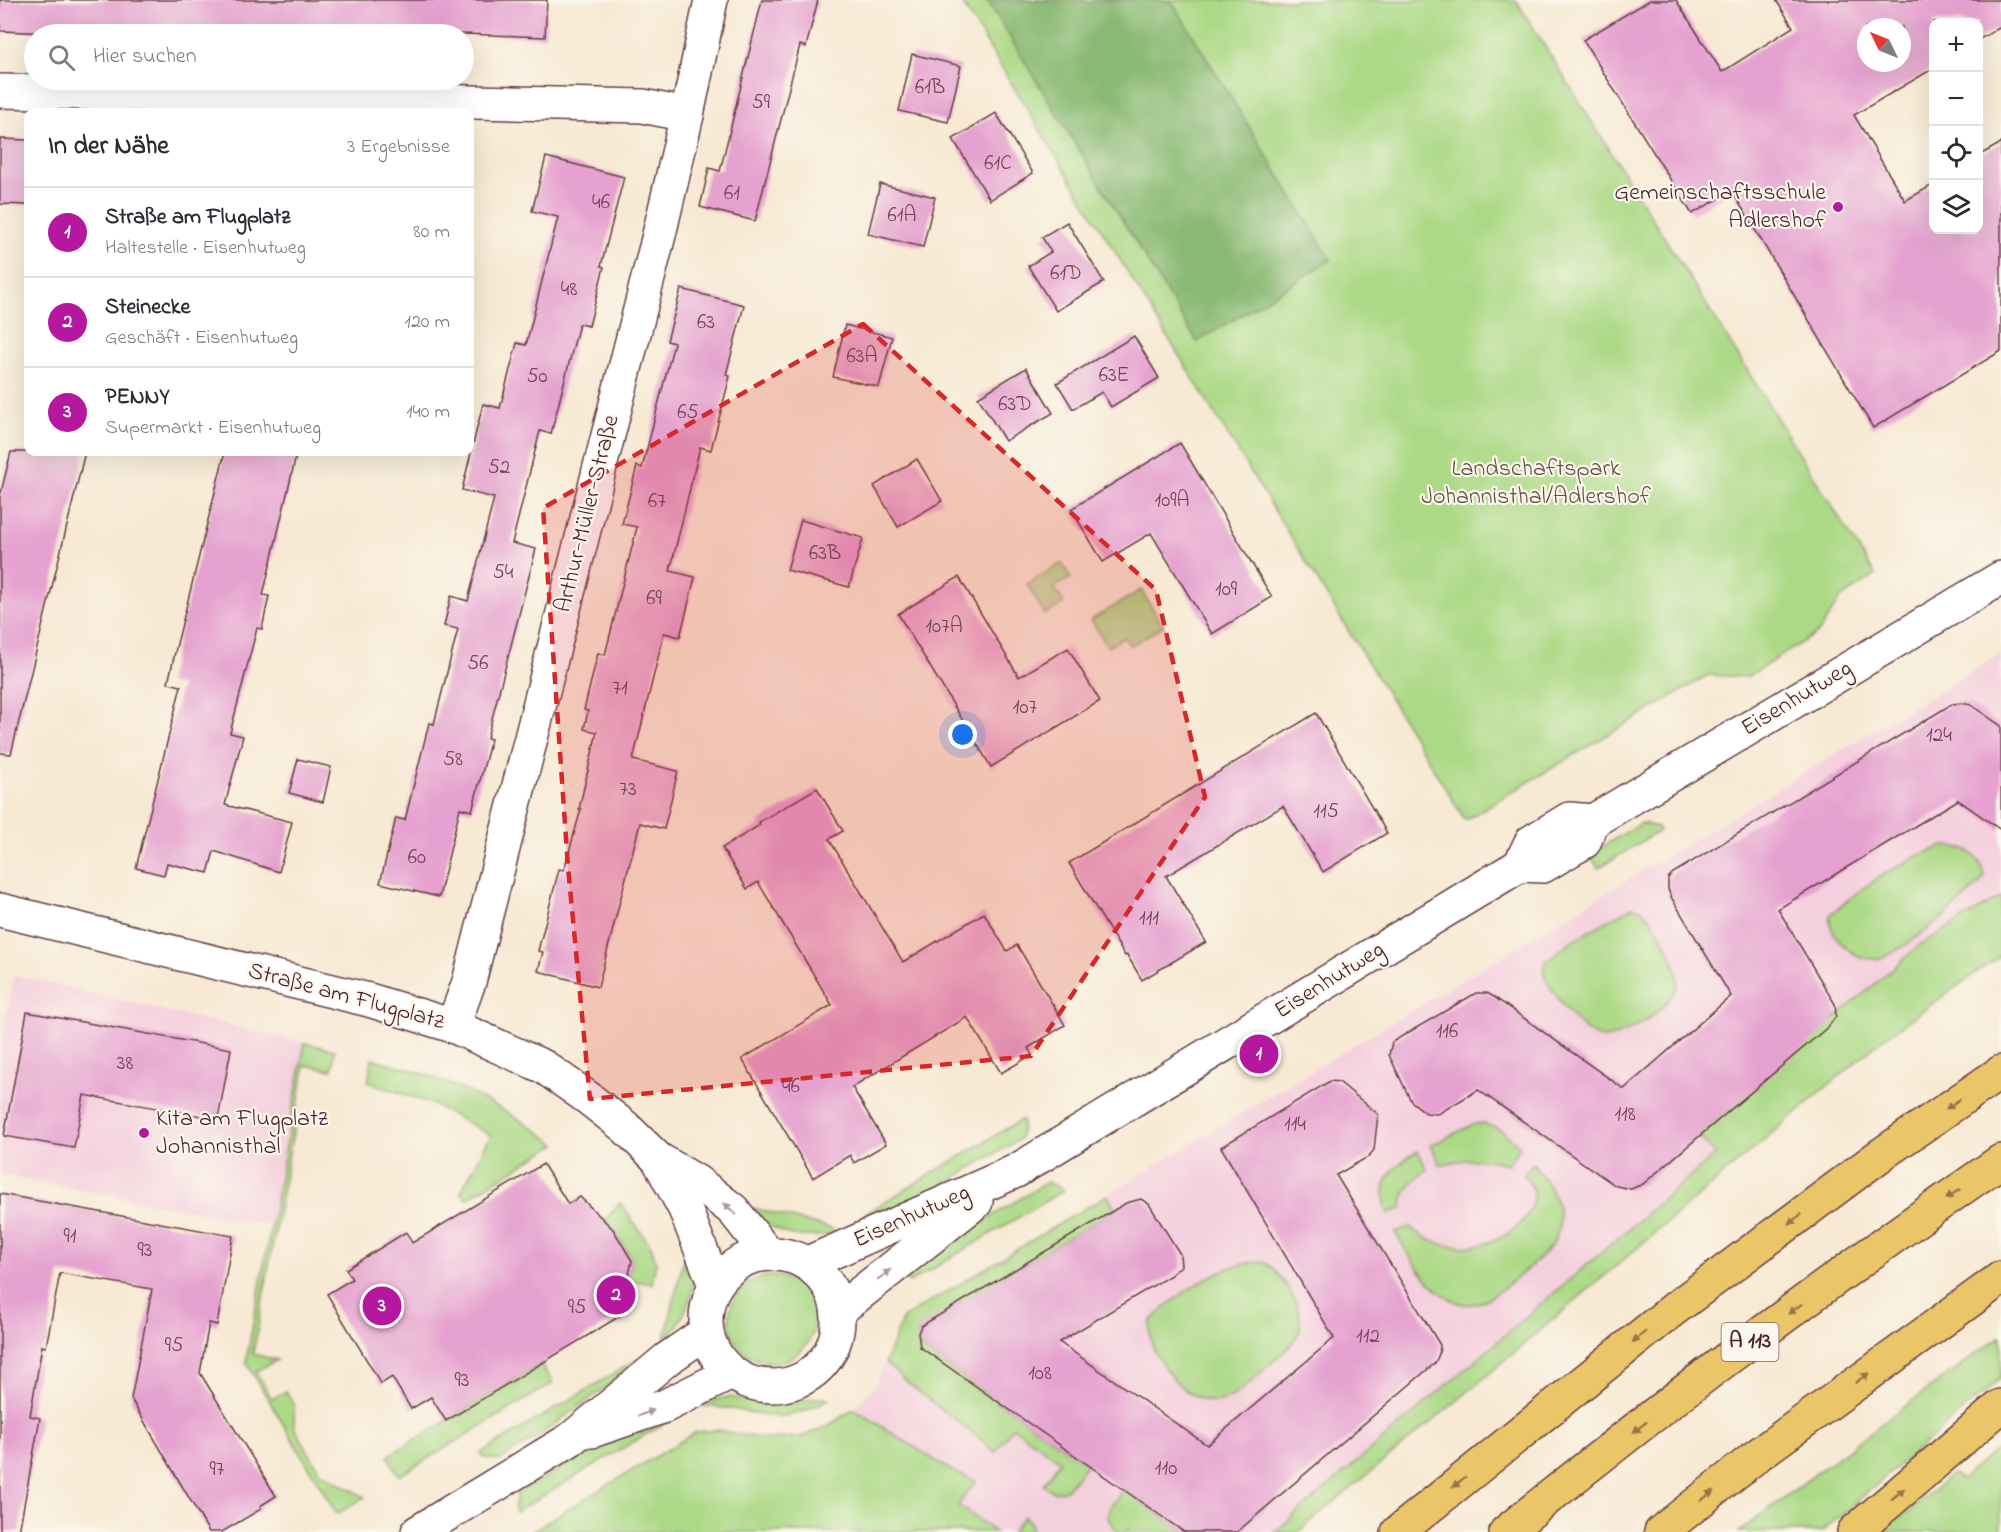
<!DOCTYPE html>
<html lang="de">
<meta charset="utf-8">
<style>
:root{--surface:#fff;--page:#f7f7f7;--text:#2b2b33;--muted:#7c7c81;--line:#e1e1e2;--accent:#b5179e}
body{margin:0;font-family:"Indie Flower",sans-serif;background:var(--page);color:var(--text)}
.controls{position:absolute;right:18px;top:18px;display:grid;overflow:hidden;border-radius:12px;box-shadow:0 6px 24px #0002}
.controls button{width:54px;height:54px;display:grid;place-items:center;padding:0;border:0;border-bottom:2px solid var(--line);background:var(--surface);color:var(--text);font:30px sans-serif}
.compass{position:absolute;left:1857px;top:18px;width:54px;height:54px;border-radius:50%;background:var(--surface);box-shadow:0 6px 24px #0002;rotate:313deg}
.you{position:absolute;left:963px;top:735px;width:21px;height:21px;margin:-15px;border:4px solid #fff;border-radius:50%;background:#1a73e8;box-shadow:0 0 0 9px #1a73e833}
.badge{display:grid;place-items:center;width:39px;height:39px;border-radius:50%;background:var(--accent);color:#fff;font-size:20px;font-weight:700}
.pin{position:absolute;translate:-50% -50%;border:3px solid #fff;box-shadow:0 2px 6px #0006}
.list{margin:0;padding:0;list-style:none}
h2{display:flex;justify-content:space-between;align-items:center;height:78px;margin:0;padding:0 24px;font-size:26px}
h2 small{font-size:20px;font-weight:400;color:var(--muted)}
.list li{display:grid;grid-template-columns:39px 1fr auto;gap:18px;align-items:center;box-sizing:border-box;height:90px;padding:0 24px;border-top:2px solid var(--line)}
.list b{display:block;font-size:22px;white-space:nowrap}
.list p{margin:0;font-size:20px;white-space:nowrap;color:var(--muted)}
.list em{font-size:20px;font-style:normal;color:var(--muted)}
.icon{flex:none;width:33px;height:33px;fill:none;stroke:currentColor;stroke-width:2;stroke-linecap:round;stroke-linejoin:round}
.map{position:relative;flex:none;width:2001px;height:1532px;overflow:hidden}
.search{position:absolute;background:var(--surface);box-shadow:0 6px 24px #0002;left:24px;top:24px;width:450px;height:66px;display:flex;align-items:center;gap:15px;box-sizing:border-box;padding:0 21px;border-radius:33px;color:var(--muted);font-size:22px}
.panel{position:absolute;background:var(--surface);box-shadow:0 6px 24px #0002;left:24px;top:108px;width:450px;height:348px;border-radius:12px}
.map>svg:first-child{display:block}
</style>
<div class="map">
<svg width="2001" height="1532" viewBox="0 0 2001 1532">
<rect width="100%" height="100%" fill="#fbf7ec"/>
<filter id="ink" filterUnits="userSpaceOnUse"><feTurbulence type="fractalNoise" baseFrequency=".0167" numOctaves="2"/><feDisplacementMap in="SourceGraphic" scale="12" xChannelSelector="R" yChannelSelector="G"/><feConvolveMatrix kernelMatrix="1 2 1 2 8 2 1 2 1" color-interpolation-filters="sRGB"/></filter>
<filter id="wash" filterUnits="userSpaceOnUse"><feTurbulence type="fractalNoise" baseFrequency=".008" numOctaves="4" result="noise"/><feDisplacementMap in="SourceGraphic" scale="24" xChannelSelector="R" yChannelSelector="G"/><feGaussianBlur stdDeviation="1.35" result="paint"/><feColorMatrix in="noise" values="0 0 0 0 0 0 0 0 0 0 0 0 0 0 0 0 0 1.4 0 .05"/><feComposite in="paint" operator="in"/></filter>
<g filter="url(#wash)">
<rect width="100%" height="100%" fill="#f7e9d3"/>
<g fill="#f4cfdd">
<polygon points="2001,654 2001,955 1884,1038 1470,1390 1298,1532 891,1532 826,1427 854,1409 875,1385 903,1319 908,1315"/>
<polygon points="14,975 305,1043 270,1225 0,1175 0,1051"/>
</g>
<g fill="#acd986" stroke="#7b7c58" stroke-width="1.5">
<polygon points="960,0 1516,0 1875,575 1840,599 1819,632 1747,677 1708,675 1465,820"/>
<polygon points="1062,563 1071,578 1054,587 1064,603 1045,615 1027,584"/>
<polygon points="1141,590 1163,626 1130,646 1124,637 1108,647 1091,620"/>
<polygon points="1641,823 1657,827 1659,831 1598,868 1590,854"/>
<path d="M1944,846c21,0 37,9 41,30 -13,21 -87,81 -110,83 -11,1 -22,-5 -30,-12 -9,-9 -16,-18 -15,-32 33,-29 72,-55 114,-69z"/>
<polygon points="2001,897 2001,955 1884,1038 1470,1390 1298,1532 1275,1532 1715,1155 1699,1136 1921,944"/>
<path d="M1632,907l10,2c15,16 34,47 36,70 2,24 -57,64 -80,58 -18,-6 -51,-49 -55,-67l3,-9 26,-20z"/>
<polygon points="305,1043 335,1050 332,1070 305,1065 253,1354 277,1360 256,1371 272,1399 286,1391 294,1404 294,1427 320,1472 365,1497 337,1514 246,1362"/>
<path d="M372,1059c66,15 130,46 184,85l-90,55 -5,-7 30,-57 -61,-32 -62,-21z"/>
<polygon points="1021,1120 1023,1123 1020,1139 934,1190 872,1222 866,1213"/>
<path d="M1483,1123l18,7 19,17 -12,17c-24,-6 -44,-6 -68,1l-9,-20 41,-20z"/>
<path d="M1418,1151l9,19c-14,10 -25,20 -25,38l-14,6c-12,-32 4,-47 30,-63z"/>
<path d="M1533,1163c10,14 26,35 26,53 1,9 -1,20 -6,27 -10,15 -62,59 -80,61 -3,1 -10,0 -14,-1 -29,-11 -49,-45 -64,-71l15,-5c11,10 26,17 42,19 35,5 83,-17 82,-56l-10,-15z"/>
<polygon points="1047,1182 1064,1190 909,1283 902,1272"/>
<path d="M1107,1195l9,14 -194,117 -4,7 2,14 167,117 -21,26 -12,2 -11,-7 17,-24 -47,-34 -18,25c-35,-32 -77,-56 -110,-90l18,-43 5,-4z"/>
<polygon points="620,1203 651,1246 656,1262 652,1284 628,1280 632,1261 624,1245 605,1220"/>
<path d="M753,1208l79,21 5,4c-41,8 -55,3 -89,-22z"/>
<path d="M687,1245c2,7 5,15 6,23 3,26 -11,57 -29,74z"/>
<path d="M1261,1261c19,8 42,46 39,68 -2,12 -20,26 -29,34 -12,11 -31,32 -47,37 -22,7 -45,-12 -57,-29 -12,-18 -20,-28 -16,-50 30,-30 66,-56 110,-60z"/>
<circle cx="772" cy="1319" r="43"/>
<polygon points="2001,1336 2001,1378 1821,1532 1739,1532 1893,1415"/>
<polygon points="638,1359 640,1362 539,1436 499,1461 483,1457 481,1453"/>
<polygon points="541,1364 553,1383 399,1476 388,1456"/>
<path d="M729,1397c19,3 38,8 58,5 15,-1 27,-6 43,-4 -58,35 -71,9 -128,8l-4,-3z"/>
<polygon points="854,1409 952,1471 976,1481 958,1505 995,1532 530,1532 696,1432 717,1430 765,1439 800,1437 826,1427"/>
<polygon points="670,1415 672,1419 516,1512 514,1508 517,1493 607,1443"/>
<polygon points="2001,1445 2001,1532 1884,1532 1952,1474 1962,1479"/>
<polygon points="1123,1489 1184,1532 1132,1532 1128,1529 1126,1532 1118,1532 1107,1517 1109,1509"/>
<polygon points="1024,1516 1030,1522 1032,1532 1012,1532"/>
</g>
<polygon fill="#89b973" stroke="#6a6c4f" stroke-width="1.5" points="987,0 1171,0 1331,260 1197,342"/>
<g id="blocks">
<g fill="#e5a1cf" fill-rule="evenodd">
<polygon points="0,0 547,0 545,37 464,34 78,34 0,31"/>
<polygon points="762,0 818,0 806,47 800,45 755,221 700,207 709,168 720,171"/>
<path d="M1650,0h26l46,72 71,-45 -17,-27h225v27l-23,13v-18h-44v46l-80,47 51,86 29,-17v46h44v-74l23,-13v208l-128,77 -141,-237 -40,23 -109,-174zM1866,27h36v36h-36z"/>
<polygon points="912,54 961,66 948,122 899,111"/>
<polygon points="996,113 1033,173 990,200 953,139"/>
<polygon points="0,139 28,140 28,205 0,204"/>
<polygon points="546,157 624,177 601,266 604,267 589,326 579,324 551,434 540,431 512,543 536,549 487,738 491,739 472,811 460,808 439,897 380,883 396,818 405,820 429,723 434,724 458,629 444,626 451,596 468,601 494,498 462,490 478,424 483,404 500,408 517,343 526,345 558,217 532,211"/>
<polygon points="880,184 935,197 923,247 868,234"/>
<polygon points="1067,222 1104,282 1056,311 1028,266 1051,252 1042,237"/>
<polygon points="681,289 744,305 726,375 730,376 711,450 700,447 670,571 695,577 680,637 664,633 633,760 678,771 664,829 640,823 598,987 538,971 543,952 538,951 559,869 564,870 581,809 579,809 597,732 584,729 588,711 584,710 598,653 605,655 637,527 622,524 637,466 642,468 674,343 667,341"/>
<polygon points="845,325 892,337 879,387 833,377"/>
<polygon points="1134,336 1159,378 1111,407 1102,392 1073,409 1057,383"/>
<polygon points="1026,368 1053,413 1005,441 978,397"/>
<polygon points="1180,443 1272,597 1212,634 1151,533 1103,562 1071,509"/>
<polygon points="11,452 85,452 11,754 0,753 0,496"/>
<polygon points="225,452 297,452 263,595 269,596 262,629 257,628 230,733 243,736 225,805 292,822 279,872 214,851 208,873 167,863 164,875 136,868 181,686 168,683 176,648"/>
<polygon points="917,459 942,501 898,527 874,486"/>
<polygon points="801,520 863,538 849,587 787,570"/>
<polygon points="959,577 1019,677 1068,648 1100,701 991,767 898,614"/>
<polygon points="1962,703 1971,705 2001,726 2001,830 1958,800 1778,909 1835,1004 1836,1016 1829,1026 1643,1184 1631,1189 1616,1186 1478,1090 1438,1114 1426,1113 1411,1101 1389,1055 1392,1042 1476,993 1487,993 1494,997 1624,1089 1731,996 1671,897 1668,889 1668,878 1673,873 1952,704"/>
<polygon points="1316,713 1387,833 1323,872 1283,806 1166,876 1206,942 1142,980 1127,955 1125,956 1069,863"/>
<polygon points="298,759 331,767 323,802 289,793"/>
<polygon points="817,788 843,831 829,839 903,962 984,913 1007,951 1017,945 1065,1025 1028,1048 1032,1055 1001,1073 967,1017 852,1087 886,1144 854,1163 850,1155 813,1178 742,1059 832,1005 758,882 747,889 722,848 760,825 759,822"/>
<polygon points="27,1012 231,1049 218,1119 84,1095 74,1148 4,1136"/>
<polygon points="1330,1081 1339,1082 1378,1114 1374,1150 1368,1157 1336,1175 1440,1345 1439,1354 1435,1363 1237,1532 1184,1532 920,1347 918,1333 921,1326 1126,1203 1141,1199 1149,1204 1180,1254 1181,1266 1171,1275 1059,1342 1207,1445 1334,1338 1221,1147"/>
<polygon points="543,1164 568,1204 580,1197 613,1229 632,1261 620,1316 446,1421 431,1397 411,1409 392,1377 381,1384 327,1294 352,1279 346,1269 406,1232 412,1243"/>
<polygon points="0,1194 233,1236 217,1325 209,1323 200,1373 276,1496 260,1506 261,1509 222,1532 209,1532 131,1399 152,1289 60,1273 46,1347 42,1346 30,1416 40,1418 19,1532 0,1532"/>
</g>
</g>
</g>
<g filter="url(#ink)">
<use href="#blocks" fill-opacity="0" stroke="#643d44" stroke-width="1.5"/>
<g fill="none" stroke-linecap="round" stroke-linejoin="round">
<g stroke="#643d44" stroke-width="36">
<g id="minor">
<polyline points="0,91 643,106 687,115"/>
<polyline points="0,910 369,1000 453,1026 544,1067 588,1098 625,1127 658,1159 697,1182 733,1210 767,1253"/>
<polyline points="453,1026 469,982 658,239 687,115 711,0"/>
<polyline points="658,1159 685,1209 715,1285"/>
</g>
</g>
<g stroke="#643d44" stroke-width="36">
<g id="tertiary">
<polyline points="1520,865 1543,866 1570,850 1584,842 1593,821 2001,578"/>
<circle cx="772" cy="1320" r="66"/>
<polyline points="808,1263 1016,1171 1520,865 1531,842 1556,827 1569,819 1593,821"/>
<polyline points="838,1311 976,1202"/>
<polyline points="592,1431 665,1406 731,1373"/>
<polyline points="418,1532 571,1439 667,1359 706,1332"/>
</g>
</g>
<g stroke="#643d44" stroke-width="36">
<g id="motorway">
<polyline points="1398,1532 1674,1309 1882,1154 2001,1072"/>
<path d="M1506,1532c160,-130 326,-254 495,-371"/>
<polyline points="1661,1532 1759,1454 2001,1278"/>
<polyline points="1854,1532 2001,1406"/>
</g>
</g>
<use href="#minor" stroke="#fff" stroke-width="33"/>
<use href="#tertiary" stroke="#fff" stroke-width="33"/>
<use href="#motorway" stroke="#ebc669" stroke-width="33"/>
</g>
<defs><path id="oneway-solid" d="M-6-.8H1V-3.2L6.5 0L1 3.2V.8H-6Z" transform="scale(1.5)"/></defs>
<g fill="#9a724a">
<use href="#oneway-solid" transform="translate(1953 1104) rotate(145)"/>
<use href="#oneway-solid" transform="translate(1953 1194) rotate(145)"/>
<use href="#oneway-solid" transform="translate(1795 1219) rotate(143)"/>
<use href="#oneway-solid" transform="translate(1795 1309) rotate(143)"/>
<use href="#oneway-solid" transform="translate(1639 1337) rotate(141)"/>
<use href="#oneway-solid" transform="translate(1862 1378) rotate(-36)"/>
<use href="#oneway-solid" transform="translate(1640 1427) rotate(142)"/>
<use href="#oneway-solid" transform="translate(1459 1482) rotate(141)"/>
<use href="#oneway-solid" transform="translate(1898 1494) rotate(-40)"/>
<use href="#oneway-solid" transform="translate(1707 1496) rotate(-39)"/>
</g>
<g fill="#ae9aa0">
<use href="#oneway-solid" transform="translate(730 1209) rotate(-137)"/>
<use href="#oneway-solid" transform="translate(884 1275) rotate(-39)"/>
<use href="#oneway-solid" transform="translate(646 1413) rotate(-19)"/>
</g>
</g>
<path fill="#d62828" fill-opacity="0.2" stroke="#d62828" stroke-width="4.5" stroke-dasharray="12 8" stroke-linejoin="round" d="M863,324l293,266 49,207 -174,259 -441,43 -22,-232 -25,-359z"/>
<g fill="#b5179e" stroke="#fbf7ec" stroke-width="2">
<circle cx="1838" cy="207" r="6"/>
<circle cx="144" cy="1133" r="6"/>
</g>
<g text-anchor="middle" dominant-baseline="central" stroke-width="4.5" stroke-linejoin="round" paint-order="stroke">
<g font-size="21" fill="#714054">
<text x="930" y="88">61B</text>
<text x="761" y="103">59</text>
<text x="998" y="164">61C</text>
<text x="732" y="194">61</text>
<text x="601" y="203">46</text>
<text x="902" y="216">61A</text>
<text x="1066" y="274">61D</text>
<text x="569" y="290">48</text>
<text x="706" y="323">63</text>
<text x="862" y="357">63A</text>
<text x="1114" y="376">63E</text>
<text x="537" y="377">50</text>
<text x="1015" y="405">63D</text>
<text x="688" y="413">65</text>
<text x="499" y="468">52</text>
<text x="1172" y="501">109A</text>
<text x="657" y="502">67</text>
<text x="825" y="554">63B</text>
<text x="503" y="573">54</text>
<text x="1226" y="590">109</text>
<text x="654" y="599">69</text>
<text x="944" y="627">107A</text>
<text x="478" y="664">56</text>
<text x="620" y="689">71</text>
<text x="1025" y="708">107</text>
<text x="1939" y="736">124</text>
<text x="453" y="760">58</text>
<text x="628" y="790">73</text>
<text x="1326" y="812">115</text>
<text x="417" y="858">60</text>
<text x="1149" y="919">111</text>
<text x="1447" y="1032">116</text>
<text x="125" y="1064">38</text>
<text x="791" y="1087">46</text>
<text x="1625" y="1115">118</text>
<text x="1295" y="1125">114</text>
<text x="70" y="1237">91</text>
<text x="145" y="1251">93</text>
<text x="577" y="1308">95</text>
<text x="1368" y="1337">112</text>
<text x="174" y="1346">95</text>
<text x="1040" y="1374">108</text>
<text x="462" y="1381">93</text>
<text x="1166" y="1469">110</text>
<text x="217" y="1470">97</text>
</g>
<rect fill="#fbf7ec" stroke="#7f6065" stroke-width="1.5" x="1721.5" y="1323" width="57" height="38" rx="4.5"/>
<g font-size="22" font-weight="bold" fill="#4a1f2b">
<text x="1750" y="1342">A 113</text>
</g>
<g font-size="24" fill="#4a1f2b" stroke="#fbf7ec" text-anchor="end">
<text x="1826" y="193">Gemeinschaftsschule<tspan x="1826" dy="28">Adlershof</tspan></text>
<text x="156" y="1119" text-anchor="start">Kita am Flugplatz<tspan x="156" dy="28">Johannisthal</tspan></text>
</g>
<g font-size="24" fill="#624e42" stroke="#fbf7ec">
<text x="1536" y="469">Landschaftspark<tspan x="1536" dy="28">Johannisthal/Adlershof</tspan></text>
</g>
<g font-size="24" fill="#4a1f2b" stroke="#fbf7ec">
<text transform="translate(588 514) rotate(-76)">Arthur-Müller-Straße</text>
<text transform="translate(1797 699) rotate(-31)">Eisenhutweg</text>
<text transform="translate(1330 981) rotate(-32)">Eisenhutweg</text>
<text transform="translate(346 997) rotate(15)">Straße am Flugplatz</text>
<text transform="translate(912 1217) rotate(-24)">Eisenhutweg</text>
</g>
</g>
</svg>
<div class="controls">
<button>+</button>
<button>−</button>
<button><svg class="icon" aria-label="locate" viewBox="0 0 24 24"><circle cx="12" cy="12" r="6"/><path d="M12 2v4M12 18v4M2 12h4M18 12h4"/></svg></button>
<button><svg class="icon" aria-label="layers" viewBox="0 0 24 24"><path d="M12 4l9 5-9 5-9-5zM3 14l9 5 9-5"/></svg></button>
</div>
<svg class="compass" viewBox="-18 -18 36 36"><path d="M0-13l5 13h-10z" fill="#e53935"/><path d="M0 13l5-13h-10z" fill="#7c7c81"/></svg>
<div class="you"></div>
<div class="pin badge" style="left:1259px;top:1054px">1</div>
<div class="pin badge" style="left:616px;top:1295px">2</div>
<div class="pin badge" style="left:382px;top:1306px">3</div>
<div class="search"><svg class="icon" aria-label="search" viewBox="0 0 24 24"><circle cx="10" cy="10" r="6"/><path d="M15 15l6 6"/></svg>Hier suchen</div>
<section class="panel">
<h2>In der Nähe<small>3 Ergebnisse</small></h2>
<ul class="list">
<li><span class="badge">1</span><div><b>Straße am Flugplatz</b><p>Haltestelle · Eisenhutweg</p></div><em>80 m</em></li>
<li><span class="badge">2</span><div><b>Steinecke</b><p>Geschäft · Eisenhutweg</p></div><em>120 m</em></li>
<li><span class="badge">3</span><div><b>PENNY</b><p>Supermarkt · Eisenhutweg</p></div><em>140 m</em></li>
</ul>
</section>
</div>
